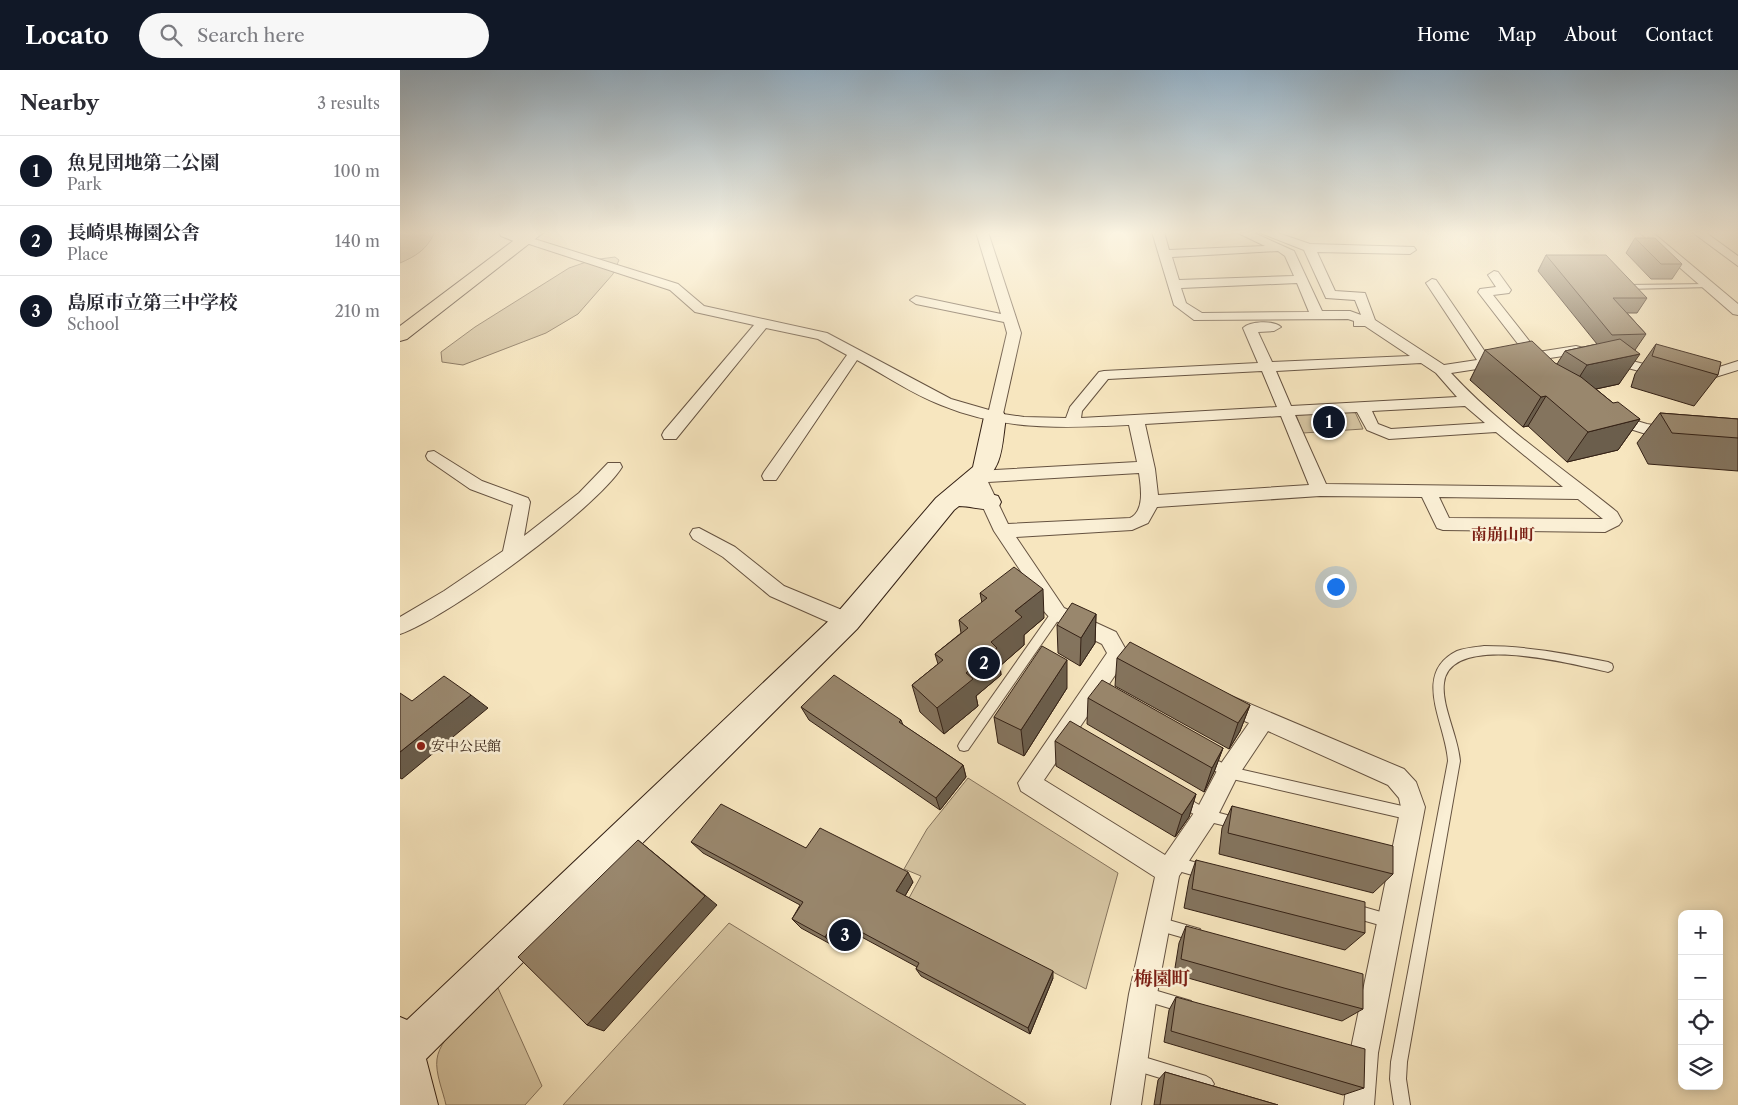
<!DOCTYPE html>
<meta charset="utf-8">
<style>
:root{--surface:#fff;--page:#f7f7f7;--text:#2b2b33;--muted:#7c7c81;--line:#e1e1e2;--accent:#111827}
body{margin:0;font-family:"Libre Caslon Text","Noto Serif JP",serif;background:var(--page);color:var(--text)}
.controls{position:absolute;right:15px;bottom:15px;display:grid;overflow:hidden;border-radius:10px;box-shadow:0 2px 12px #0003}
.controls button{width:45px;height:45px;display:grid;place-items:center;padding:0;border:0;border-bottom:1px solid var(--line);background:var(--surface);color:var(--text);font:25px sans-serif}
.you{position:absolute;left:935px;top:516px;width:18px;height:18px;margin:-12px;border:4px solid #fff;border-radius:50%;background:#1a73e8;box-shadow:0 0 0 8px #1a73e833}
.badge{display:grid;place-items:center;width:32px;height:32px;border-radius:50%;background:var(--accent);color:#fff;font-size:16px;font-weight:700}
.pin{position:absolute;translate:-50% -50%;border:2px solid #fff;box-shadow:0 1px 5px #0006}
.list{margin:0;padding:0;list-style:none}
h2{display:flex;justify-content:space-between;align-items:center;height:65px;margin:0;padding:0 20px;font-size:21px}
h2 small{font-size:16px;font-weight:400;color:var(--muted)}
.list li{display:grid;grid-template-columns:32px 1fr auto;gap:15px;align-items:center;box-sizing:border-box;height:70px;padding:0 20px;border-top:1px solid var(--line)}
.list b{display:block;font-size:19px;white-space:nowrap}
.list p{margin:0;font-size:16px;white-space:nowrap;color:var(--muted)}
.list em{font-size:16px;font-style:normal;color:var(--muted)}
.icon{flex:none;width:28px;height:28px;fill:none;stroke:currentColor;stroke-width:2;stroke-linecap:round;stroke-linejoin:round}
.map{position:relative;flex:none;width:1338px;height:1035px;overflow:hidden}
header{display:flex;align-items:center;gap:30px;box-sizing:border-box;height:70px;padding:0 25px;background:var(--accent);color:#fff}
header strong{font-size:24px}
nav{display:flex;gap:28px;margin-inline-start:auto;font-size:18px}
.search{width:350px;height:45px;background:var(--page);display:flex;align-items:center;gap:12px;box-sizing:border-box;padding:0 18px;border-radius:28px;color:var(--muted);font-size:19px}
main{display:flex}
aside{flex:1;background:var(--surface)}
.map>svg:first-child{display:block}
</style>
<header>
<strong>Locato</strong>
<div class="search"><svg class="icon" aria-label="search" viewBox="0 0 24 24"><circle cx="10" cy="10" r="6"/><path d="M15 15l6 6"/></svg>Search here</div>
<nav><a>Home</a><a>Map</a><a>About</a><a>Contact</a></nav>
</header>
<main>
<aside>
<h2>Nearby<small>3 results</small></h2>
<ul class="list">
<li><span class="badge">1</span><div><b>魚見団地第二公園</b><p>Park</p></div><em>100 m</em></li>
<li><span class="badge">2</span><div><b>長崎県梅園公舎</b><p>Place</p></div><em>140 m</em></li>
<li><span class="badge">3</span><div><b>島原市立第三中学校</b><p>School</p></div><em>210 m</em></li>
</ul>
</aside>
<div class="map">
<svg width="1338" height="1035" viewBox="0 0 1338 1035">
<rect width="100%" height="100%" fill="#f7e6bf"/>
<filter id="stains"><feTurbulence type="fractalNoise" baseFrequency=".004" numOctaves="4"/><feColorMatrix values="0 0 0 0 .2 0 0 0 0 .09 0 0 0 0 .02 0 0 0 .5 -.17"/></filter>
<radialGradient id="worn" r=".72"><stop offset=".6" stop-color="#630" stop-opacity="0"/><stop offset="1" stop-color="#630" stop-opacity=".3"/></radialGradient>
<g fill="#d6c5a2" stroke="#85735c">
<path d="M0,162h32l2,2c-8,16 -18,22 -34,29z"/>
<polygon points="215,187 219,190 213,204 178,244 146,263 63,295 42,292 41,282 75,257 169,198 192,190"/>
<polygon points="955,342 963,359 903,363 896,345"/>
<polygon points="568,708 718,803 686,919 509,828 521,806 504,799 527,759"/>
<polygon points="329,853 626,1035 163,1035"/>
<path d="M98,918l44,98 -17,19h-79c-3,-14 -11,-32 -9,-46 3,-25 44,-55 61,-71z"/>
</g>
<g fill="none" stroke-linecap="round" stroke-linejoin="round">
<g stroke="#655240" stroke-width="2">
<g id="lane">
<polygon points="1309,214 1312,216 1311,217 1225,219 1222,217 1225,215"/>
<polygon points="657,539 661,540 662,543 661,546 568,680 564,681 560,680 558,676 560,672 653,540"/>
<path d="M1084,576c43,0 83,8 124,16l4,2 1,3 -1,3 -4,2c-32,-7 -158,-41 -164,11 -3,22 14,53 16,78l-53,301 -1,17 4,26h-16l-4,-26 1,-17 57,-301c-2,-37 -37,-87 9,-110 8,-3 19,-4 27,-5z"/>
<polygon points="805,684 830,697 1011,738 1015,740 1017,744 1015,748 1011,750 828,708 801,693 799,689 801,685"/>
<polygon points="782,725 808,740 842,749 844,753 842,757 838,759 806,751 778,735 776,731 778,727"/>
<polygon points="773,786 811,797 813,802 811,807 806,809 768,798 766,793 768,788"/>
<polygon points="953,834 995,846 997,851 995,856 990,858 948,846 946,841 948,836"/>
<polygon points="758,847 800,859 802,864 800,869 795,871 753,859 751,854 753,849"/>
<polygon points="744,917 791,931 793,936 791,941 786,943 739,929 737,924 739,919"/>
<polygon points="734,984 806,1006 811,1009 814,1014 811,1019 806,1022 734,1000 729,997 726,992 729,987"/>
</g>
</g>
<g stroke="#655240" stroke-width="2">
<g id="street">
<path d="M576,162h12l33,101 -18,81 21,3 42,1 4,-11 29,-35 5,-1 154,-8 -15,-35c7,-7 31,-8 38,-1l-7,4 -16,1 14,30 138,-6 -45,-30h-11v-5l-6,-2 -154,1 -20,-15 -22,-73h12l5,18 96,-4 -29,-14h16l42,19 28,60h28l11,4 -6,-15 -29,-2 -22,-48 -46,-18h17l35,12 104,3 2,3 -6,4 -93,-2 18,39 30,2 10,27 69,45 33,-5 -51,-77 6,-4 4,1 54,79 35,-6 -47,-61 2,-3 16,-2 -8,-12 6,-4 4,1 13,18 -2,3 -16,2 45,57 38,-6 94,25 2,3 -7,4 -89,-24 -125,19c49,53 110,94 166,139l5,9 -3,4 -14,7 -162,-2 -6,-2 -15,-31 -102,-1 -163,11 -9,16 -16,7 -116,7 48,71 52,24 9,16 24,11 3,6 -3,6 -7,3 -20,-9 -78,115 121,75 33,-48 22,-42 29,-42 -32,-14 -4,-7 4,-7 7,-2 180,76 12,13 9,25 -47,246 -4,52h-30l6,-52 51,-246 -2,-9 -11,-13 -120,-54 -32,48 -22,44 -35,53 -22,118 -16,111h-30l18,-111 26,-117 -134,-86 -3,-8 89,-130 -5,-9 -52,-26 -8,-9 -12,-24 -36,-54 -25,-54 2,-4 6,-2 160,-9 -8,-37c-66,3 -125,6 -188,-20 -29,-11 -56,-30 -84,-45l-81,120h-12l-2,-4 2,-4 83,-117 -29,-16 -52,-11 -90,111h-12l-2,-4 2,-4 90,-106 -59,-13 -25,-22 -147,-48 -2,-2 2,-2h8l147,46 26,22 123,27 124,66 38,11 18,-77 -3,-11 -88,-18 -6,-4 6,-4 85,18zM878,181l7,5 9,20 -115,4 -7,-23zM897,213l12,29 -107,1 -16,-10 -5,-15zM1021,293l15,10 21,24 -166,9 -15,-35zM862,301l15,36 -196,11 1,-7 26,-32zM1065,336l20,17 -94,6 -13,-5 -6,-13zM957,342l10,18 22,9 107,-7 67,55 -237,-3 -31,-69zM881,346l28,69 -151,10 -3,-26 -10,-45zM739,403c2,14 6,38 -9,45l-122,6 -20,-42zM1039,427l139,2 25,20 -154,-1z"/>
<polygon points="1239,162 1252,162 1338,234 1338,245 1333,244"/>
<polygon points="1292,162 1305,162 1338,186 1338,196"/>
<polygon points="1338,291 1338,300 1296,313 1289,309 1291,306"/>
<polygon points="1213,344 1247,354 1277,359 1279,363 1271,368 1246,364 1208,352 1205,349"/>
<path d="M34,381l48,30 46,17 2,4 -6,34 55,-43 29,-30h12l2,4c-25,41 -175,151 -222,167v-17l44,-26 59,-40 10,-46 -43,-16 -42,-29 -2,-4 2,-4z"/>
<polygon points="299,458 335,477 384,516 454,545 457,551 454,557 447,559 440,557 370,526 323,487 293,469 290,464 293,459"/>
</g>
</g>
<g stroke="#342115" stroke-width="2">
<g id="secondary">
<path d="M99,162c12,0 29,-3 36,8l-2,4h-12l-20,-8z"/>
<path d="M595,340l8,2 3,5c-5,34 -2,48 -29,73l21,6 3,6 -3,6c-13,4 -25,-2 -39,-2l-5,4 -97,119 -431,430 12,46h-38v-88l7,3 430,-407 99,-115 37,-31 11,-50 3,-5z"/>
</g>
</g>
<g stroke="#342115" stroke-width="2">
<polygon id="highway" points="125,162 144,162 7,269 0,271 0,256"/>
</g>
<use href="#lane" fill="#faefd5" fill-rule="evenodd"/>
<use href="#street" fill="#faefd5" fill-rule="evenodd"/>
<use href="#secondary" fill="#faefd5" fill-rule="evenodd"/>
<use href="#highway" fill="#f7e6bf" fill-rule="evenodd"/>
</g>
<g fill="#84745e" stroke="#342115">
<polygon points="1235,168 1282,194 1272,209 1251,209 1226,183"/>
<polygon points="1146,185 1247,228 1237,243 1227,243 1246,264 1235,280 1219,314 1196,319 1213,333 1240,349 1218,380 1167,392 1128,356 1123,357 1070,310 1085,280 1157,294 1165,281 1197,274 1138,201"/>
<polygon points="1256,274 1318,305 1294,336 1231,317 1235,304"/>
<polygon points="1260,343 1338,349 1338,401 1248,394 1237,373"/>
<polygon points="580,523 644,548 624,565 624,575 600,596 601,605 576,626 578,636 544,664 520,642 512,615 538,594 535,584 561,563 559,550 582,533"/>
<polygon points="696,544 695,573 680,596 658,583 657,555"/>
<polygon points="717,588 850,635 840,661 829,679 715,616"/>
<polygon points="667,618 624,686 598,673 594,647"/>
<polygon points="688,628 823,678 814,702 804,722 687,654"/>
<polygon points="401,637 501,650 503,655 563,695 566,707 540,740 409,650"/>
<polygon points="655,671 796,724 789,747 775,767 656,696"/>
<polygon points="832,736 993,804 973,823 819,784 822,758"/>
<polygon points="291,772 406,778 513,812 505,826 653,908 630,964 521,906 516,899 517,897 445,858 434,876 401,858 392,849 400,835 303,783"/>
<polygon points="796,790 965,863 945,880 784,838 789,810"/>
<polygon points="786,856 963,939 942,951 869,931 774,904 779,873"/>
<polygon points="776,927 964,1018 943,1025 764,972 769,940"/>
<polygon points="765,1002 878,1035 754,1035 758,1010"/>
</g>
<g fill="#6b5e4c" stroke="#342115">
<polygon points="1240,284 1219,314 1168,325 1187,295"/>
<polygon points="1146,326 1128,356 1123,357 1141,327"/>
<polygon points="1240,349 1218,380 1167,392 1188,362"/>
<polygon points="643,519 644,548 624,565 624,575 600,596 601,605 576,626 578,636 544,664 537,638 615,541"/>
<polygon points="696,544 695,573 680,596 681,568"/>
<polygon points="667,590 667,618 624,686 621,660"/>
<polygon points="71,625 88,638 2,709 0,708 0,682"/>
<polygon points="850,635 840,661 829,679 838,653"/>
<polygon points="823,678 814,702 804,722 812,698"/>
<polygon points="563,695 566,707 540,740 536,728"/>
<polygon points="796,724 789,747 775,767 782,745"/>
<polygon points="238,770 317,835 204,961 187,955"/>
<polygon points="508,802 513,812 502,831 496,821"/>
<polygon points="437,849 445,858 434,876 425,867"/>
<polygon points="653,901 653,908 630,964 628,958"/>
</g>
<g fill="#99876d" stroke="#342115">
<polygon points="1235,168 1255,168 1282,194 1261,194"/>
<polygon points="1146,185 1206,185 1247,228 1213,228 1246,264 1212,265"/>
<polygon points="1220,269 1240,284 1187,295 1165,281"/>
<polygon points="1132,271 1155,293 1181,307 1213,333 1218,332 1240,349 1188,362 1146,326 1141,327 1085,280"/>
<polygon points="1256,274 1321,292 1318,305 1252,286"/>
<polygon points="1260,343 1338,349 1338,368 1272,363"/>
<polygon points="614,497 643,519 615,541 622,547 591,572 597,578 566,603 573,609 537,638 512,615 543,590 535,584 568,558 559,550 587,528 580,523"/>
<polygon points="672,533 696,544 681,568 657,555"/>
<polygon points="730,572 850,635 838,653 717,588"/>
<polygon points="642,576 667,590 621,660 594,647"/>
<polygon points="434,605 501,650 499,652 563,695 536,728 401,637"/>
<polygon points="44,606 71,625 0,682 0,623 12,631"/>
<polygon points="702,610 823,678 812,698 688,628"/>
<polygon points="670,651 796,724 782,745 655,671"/>
<polygon points="321,734 406,778 420,758 508,802 496,821 653,901 628,958 516,899 519,893 437,849 425,867 392,849 403,832 291,772"/>
<polygon points="832,736 993,776 993,804 828,763"/>
<polygon points="238,770 305,826 187,955 118,887"/>
<polygon points="796,790 965,832 965,863 792,819"/>
<polygon points="786,856 963,904 963,939 884,918 781,889"/>
<polygon points="776,927 965,979 964,1018 771,961"/>
<polygon points="765,1002 878,1035 760,1035"/>
</g>
<linearGradient id="sky" x2="0" y2="1"><stop stop-color="#93adc0"/><stop offset="0.53" stop-color="#fbf4e2"/><stop offset="1" stop-color="#fbf4e2" stop-opacity="0"/></linearGradient>
<rect width="1338" height="307" fill="url(#sky)"/>
<circle fill="#8f2418" stroke="#faefd5" stroke-width="2" cx="21" cy="676" r="5"/>
<g text-anchor="middle" dominant-baseline="central" stroke-width="5" stroke-linejoin="round" paint-order="stroke">
<g font-size="14" fill="#342115" stroke="#faefd5" text-anchor="start">
<text x="31" y="676">安中公民館</text>
</g>
<g font-size="16" font-weight="bold" fill="#7a1f14" stroke="#faefd5">
<text x="1103" y="464">南崩山町</text>
</g>
<g font-size="19" font-weight="bold" fill="#7a1f14" stroke="#faefd5">
<text x="762" y="908">梅園町</text>
</g>
</g>
<rect width="100%" height="100%" filter="url(#stains)"/>
<rect width="100%" height="100%" fill="url(#worn)"/>
</svg>
<div class="controls">
<button>+</button>
<button>−</button>
<button><svg class="icon" aria-label="locate" viewBox="0 0 24 24"><circle cx="12" cy="12" r="6"/><path d="M12 2v4M12 18v4M2 12h4M18 12h4"/></svg></button>
<button><svg class="icon" aria-label="layers" viewBox="0 0 24 24"><path d="M12 4l9 5-9 5-9-5zM3 14l9 5 9-5"/></svg></button>
</div>
<div class="you"></div>
<div class="pin badge" style="left:929px;top:352px">1</div>
<div class="pin badge" style="left:584px;top:593px">2</div>
<div class="pin badge" style="left:445px;top:865px">3</div>
</div>
</main>
